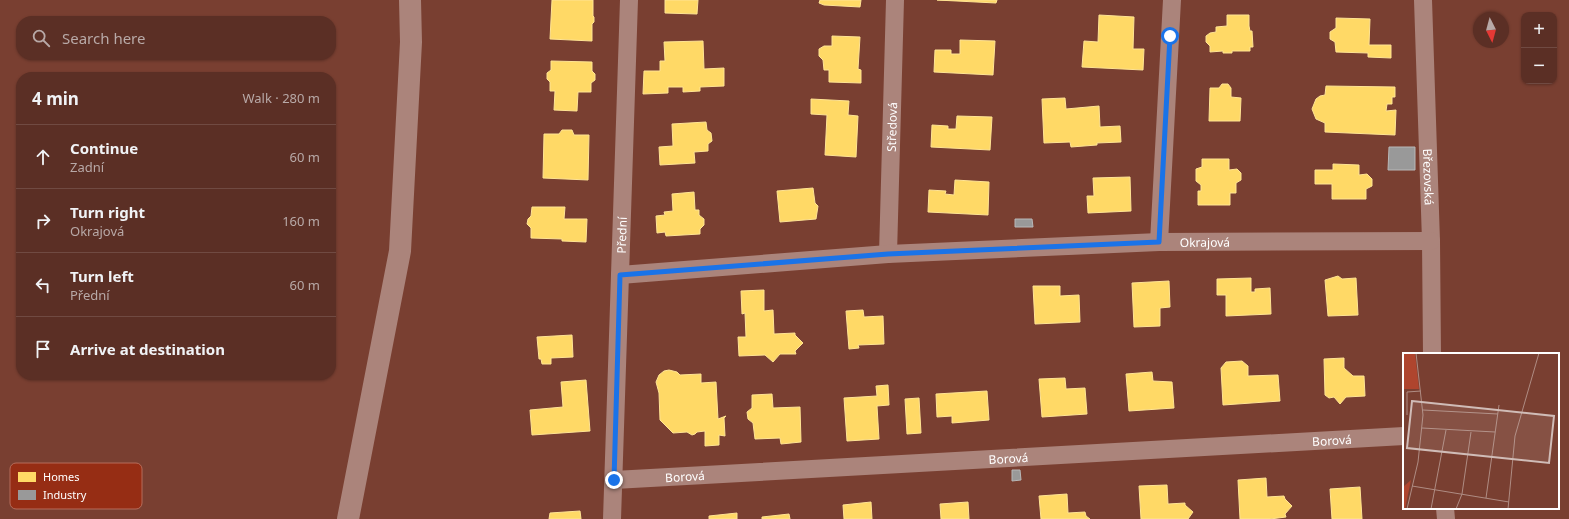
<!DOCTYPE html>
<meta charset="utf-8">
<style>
:root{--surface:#5b2f25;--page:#61372d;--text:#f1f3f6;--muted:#b8a9a7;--line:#704a42}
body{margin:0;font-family:"Noto Sans",sans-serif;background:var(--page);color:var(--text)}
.controls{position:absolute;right:12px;top:12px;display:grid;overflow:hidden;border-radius:8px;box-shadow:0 1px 3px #0004}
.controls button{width:36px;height:36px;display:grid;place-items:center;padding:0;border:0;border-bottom:1px solid var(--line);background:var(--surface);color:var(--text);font:20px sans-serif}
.compass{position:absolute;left:1473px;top:12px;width:36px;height:36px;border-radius:50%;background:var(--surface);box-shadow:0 1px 3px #0004;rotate:174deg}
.stop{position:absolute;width:12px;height:12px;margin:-9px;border:3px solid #1a73e8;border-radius:50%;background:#fff}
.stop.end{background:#1a73e8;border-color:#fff;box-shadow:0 1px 4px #0008}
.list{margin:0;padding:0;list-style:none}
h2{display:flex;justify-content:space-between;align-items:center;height:52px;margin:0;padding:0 16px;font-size:17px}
h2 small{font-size:13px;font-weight:400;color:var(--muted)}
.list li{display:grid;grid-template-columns:26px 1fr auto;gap:12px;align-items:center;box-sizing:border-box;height:64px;padding:0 16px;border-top:1px solid var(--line)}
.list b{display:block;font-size:15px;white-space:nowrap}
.list p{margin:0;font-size:13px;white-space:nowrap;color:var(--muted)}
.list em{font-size:13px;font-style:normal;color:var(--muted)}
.icon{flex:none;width:22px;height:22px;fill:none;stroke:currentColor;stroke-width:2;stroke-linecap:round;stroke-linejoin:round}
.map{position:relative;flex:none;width:1569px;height:519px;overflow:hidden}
.search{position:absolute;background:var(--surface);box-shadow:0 1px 3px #0004;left:16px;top:16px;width:320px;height:44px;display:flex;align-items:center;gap:10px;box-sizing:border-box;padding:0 14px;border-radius:16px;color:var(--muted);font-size:15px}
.panel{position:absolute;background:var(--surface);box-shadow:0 1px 3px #0004;left:16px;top:72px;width:320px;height:308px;border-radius:16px}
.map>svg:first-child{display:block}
</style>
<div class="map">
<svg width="1569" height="519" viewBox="0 0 1569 519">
<rect width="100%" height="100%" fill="#793f31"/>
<g fill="#ffd966" stroke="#ffe494">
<polygon points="552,0 593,0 593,16 594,17 594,22 592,24 592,41 550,39"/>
<polygon points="665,0 698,0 697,14 665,13"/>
<polygon points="820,0 861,0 860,7 824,5 819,3"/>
<polygon points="937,0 997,0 996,3"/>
<polygon points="1099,15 1134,17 1133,49 1144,49 1143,70 1082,67 1084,41 1098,42"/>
<polygon points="1227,15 1249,15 1249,26 1250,31 1252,31 1253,47 1250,47 1250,51 1232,51 1232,53 1223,53 1223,51 1210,52 1210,46 1206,42 1206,36 1210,33 1216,32 1216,27 1227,26"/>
<polygon points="1336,18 1370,19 1369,45 1391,45 1391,58 1368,57 1368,53 1336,52 1335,42 1330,39 1330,32 1336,28"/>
<polygon points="832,36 860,37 858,69 861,70 861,83 829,82 829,70 824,70 823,60 819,56 819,49 824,46 832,46"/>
<polygon points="960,40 995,41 993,75 934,72 935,50 951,50 951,54 960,54"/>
<polygon points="703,41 704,69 724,68 724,86 700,87 700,91 683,92 683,87 668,87 668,93 643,94 644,71 660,71 660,61 665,61 664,42"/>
<polygon points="551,61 592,62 592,71 595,74 595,80 591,83 591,92 578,92 577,111 554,110 555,91 550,91 550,82 547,79 547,73 551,70"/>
<polygon points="1222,84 1228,84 1231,88 1231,97 1241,98 1240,121 1209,121 1210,88 1219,88"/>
<polygon points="1326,86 1395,87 1395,97 1392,97 1392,104 1387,104 1386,111 1396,110 1395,135 1325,132 1325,123 1316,119 1312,109 1316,99 1320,96 1325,95"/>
<polygon points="1065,98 1066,109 1099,106 1100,127 1120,126 1121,142 1097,143 1097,145 1071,147 1070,142 1044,143 1042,99"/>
<polygon points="811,99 849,101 848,115 858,116 856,157 825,155 827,115 811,114"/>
<polygon points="957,116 992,117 990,150 931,147 932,125 948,126 948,129 956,129"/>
<polygon points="706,122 707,130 711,133 712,141 708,144 708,151 694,152 695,163 660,165 659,147 673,146 672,124"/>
<polygon points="562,130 572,130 574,135 589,135 588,180 543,178 544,134 559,134"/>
<polygon points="1202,159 1229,159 1229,170 1237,169 1241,173 1241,180 1236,183 1236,193 1230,193 1230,205 1198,205 1198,191 1201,191 1201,185 1196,181 1196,169 1202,167"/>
<polygon points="1333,164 1359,165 1359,175 1367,174 1372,179 1372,186 1366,189 1366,199 1332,199 1332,184 1315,184 1315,170 1333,170"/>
<polygon points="1130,177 1131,211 1088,213 1087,196 1094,196 1093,178"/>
<polygon points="955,180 989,182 988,215 928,212 929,190 946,191 945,194 954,195"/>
<polygon points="813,188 815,203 818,206 816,219 780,222 777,191"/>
<polygon points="694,192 695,210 699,210 699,215 704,219 704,225 700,229 700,234 666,236 665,232 657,233 656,216 665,215 664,212 673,211 672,194"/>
<polygon points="532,207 565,207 564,219 587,219 586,242 562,241 562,239 531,238 531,228 527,224 528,219 531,216"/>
<polygon points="1338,276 1342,279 1356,278 1358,315 1328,316 1325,280"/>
<polygon points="1251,278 1251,292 1255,292 1255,289 1270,288 1271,314 1226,316 1226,295 1217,295 1217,279"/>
<polygon points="1169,281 1170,307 1160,308 1160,326 1134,327 1132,283"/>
<polygon points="1033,286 1060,286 1060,296 1079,295 1080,322 1035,324"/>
<polygon points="764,290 764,311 773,310 774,334 795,333 795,335 803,343 795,351 796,354 780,354 773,362 765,355 739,356 738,337 746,337 745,313 742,314 741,291"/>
<polygon points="863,310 864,317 883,316 884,344 858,345 859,348 849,349 846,311"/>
<polygon points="572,335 573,357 551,358 551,364 542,364 541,359 539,359 537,337"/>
<polygon points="1344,358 1344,368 1353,376 1364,376 1365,396 1346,397 1340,404 1334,397 1329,398 1325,395 1324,359"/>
<polygon points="1242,361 1248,366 1248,376 1278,375 1280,401 1223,405 1221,368 1226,362"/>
<polygon points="669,370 677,372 680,375 701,374 701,383 716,382 718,419 726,416 724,418 725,436 719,435 719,445 705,446 705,431 697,432 695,434 692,435 687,432 673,433 660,420 659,393 656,382 659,375 664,371"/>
<polygon points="1152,372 1153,381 1172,382 1174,408 1129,411 1126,374"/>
<polygon points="1065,378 1066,389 1085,388 1087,414 1042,417 1039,379"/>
<polygon points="586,380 590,431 532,435 530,410 563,407 561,382"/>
<polygon points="888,385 889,405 877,406 879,439 847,441 844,398 877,396 876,386"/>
<polygon points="987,391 989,420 952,423 952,416 937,417 936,394"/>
<polygon points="772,394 773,408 800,407 801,442 781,444 780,438 755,439 753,423 748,419 747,412 752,408 752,395"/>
<polygon points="919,398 921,433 907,434 905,399"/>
<polygon points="1266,478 1267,497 1284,496 1285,499 1292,506 1285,514 1286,517 1270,519 1240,519 1238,480"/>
<polygon points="1167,485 1168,504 1185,503 1185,505 1193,512 1188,519 1141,519 1139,486"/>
<polygon points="1360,487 1362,519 1332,519 1330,489"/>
<polygon points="1067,494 1068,513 1085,512 1086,516 1090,519 1041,519 1039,496"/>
<polygon points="871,502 872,519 844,519 843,505"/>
<polygon points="968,502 969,519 941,519 940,504"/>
<polygon points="580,511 581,519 549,519 550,513"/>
<polygon points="737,513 737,519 709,519 709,516"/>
<polygon points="789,514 790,519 762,519 762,517"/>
</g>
<g fill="#999" stroke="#b8b8b8">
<polygon points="1389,147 1415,147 1415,170 1388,170"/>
<polygon points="1015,219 1032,219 1033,227 1015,227"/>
<polygon points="1012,470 1020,470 1021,480 1012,481"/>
</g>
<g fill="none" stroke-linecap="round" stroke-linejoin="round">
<g stroke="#ab847b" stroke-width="18">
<path id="s1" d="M1423,0l8,241 1,113"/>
<polyline points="1159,242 1172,0"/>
<path id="s2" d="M888,254l7,-254"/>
<path id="s3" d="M620,275l268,-21 271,-12 272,-1"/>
<path id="s4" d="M614,480l790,-44"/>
<polyline points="1445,508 1446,519"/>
<path id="s5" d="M612,519l17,-519"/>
</g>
<polyline stroke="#ab847b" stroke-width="22" points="348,519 400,251 411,42 410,0"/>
</g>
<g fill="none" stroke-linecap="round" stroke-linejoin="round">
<polyline stroke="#1a73e8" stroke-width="5" points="614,480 620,275 888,254 1159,242 1170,36"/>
</g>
<g text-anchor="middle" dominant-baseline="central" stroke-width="4" stroke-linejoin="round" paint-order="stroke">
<g font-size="12" fill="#fff" stroke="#962d14">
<text stroke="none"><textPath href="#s2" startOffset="127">Středová</textPath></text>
<text stroke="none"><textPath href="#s1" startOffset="177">Březovská</textPath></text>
<text stroke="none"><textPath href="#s5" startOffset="284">Přední</textPath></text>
<text stroke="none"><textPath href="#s3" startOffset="586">Okrajová</textPath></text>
<text stroke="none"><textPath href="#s4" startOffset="719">Borová</textPath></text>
<text stroke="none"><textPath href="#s4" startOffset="395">Borová</textPath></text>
<text stroke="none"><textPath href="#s4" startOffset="71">Borová</textPath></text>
</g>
</g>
<g transform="translate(1403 353)">
<rect width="156" height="156" fill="#793f31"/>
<path d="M8,127l-6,29h-2v-22z" fill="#af452e"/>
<path d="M0,0h12l4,36h-16z" fill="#af452e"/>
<path fill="none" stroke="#af8c83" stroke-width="1" d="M20,57l75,4M4,62v-23l14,-1M19,75l73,4M9,133l97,16M83,145l13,-93M4,156l11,-47 5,-47 -7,-62M28,156l15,-79M53,156l6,-15 9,-62M105,156l7,-73 24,-83"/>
<path fill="#d0bcb7" fill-opacity="0.15" stroke="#d0bcb7" stroke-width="2" d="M9,48l142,15 -5,47 -142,-15z"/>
<rect width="156" height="156" fill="none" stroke="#fff" stroke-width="2"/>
</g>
<rect x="10" y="463" width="132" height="46" rx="6" fill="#962d14" stroke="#b66c5a" stroke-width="1"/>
<rect x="18" y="472" width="18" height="10" fill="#ffd966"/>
<rect x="18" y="490" width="18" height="10" fill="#999"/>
<g font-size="11" fill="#fff">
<text x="43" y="481">Homes</text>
<text x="43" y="499">Industry</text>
</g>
</svg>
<div class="controls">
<button>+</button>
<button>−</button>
</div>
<svg class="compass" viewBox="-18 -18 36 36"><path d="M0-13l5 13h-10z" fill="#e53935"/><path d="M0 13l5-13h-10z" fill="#b8a9a7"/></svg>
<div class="stop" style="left:1170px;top:36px"></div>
<div class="stop end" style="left:614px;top:480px"></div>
<div class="search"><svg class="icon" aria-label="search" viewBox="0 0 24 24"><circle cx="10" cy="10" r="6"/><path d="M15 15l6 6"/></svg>Search here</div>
<section class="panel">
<h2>4 min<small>Walk · 280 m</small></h2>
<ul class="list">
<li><svg class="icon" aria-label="ahead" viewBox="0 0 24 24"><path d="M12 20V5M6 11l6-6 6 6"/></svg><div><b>Continue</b><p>Zadní</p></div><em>60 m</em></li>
<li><svg class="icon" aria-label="right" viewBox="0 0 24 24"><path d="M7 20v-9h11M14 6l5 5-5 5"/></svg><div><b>Turn right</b><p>Okrajová</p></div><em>160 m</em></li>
<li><svg class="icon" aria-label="left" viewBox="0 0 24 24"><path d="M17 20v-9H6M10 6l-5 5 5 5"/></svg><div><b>Turn left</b><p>Přední</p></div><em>60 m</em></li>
<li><svg class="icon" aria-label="arrive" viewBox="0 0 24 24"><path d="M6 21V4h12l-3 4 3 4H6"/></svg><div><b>Arrive at destination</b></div></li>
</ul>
</section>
</div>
